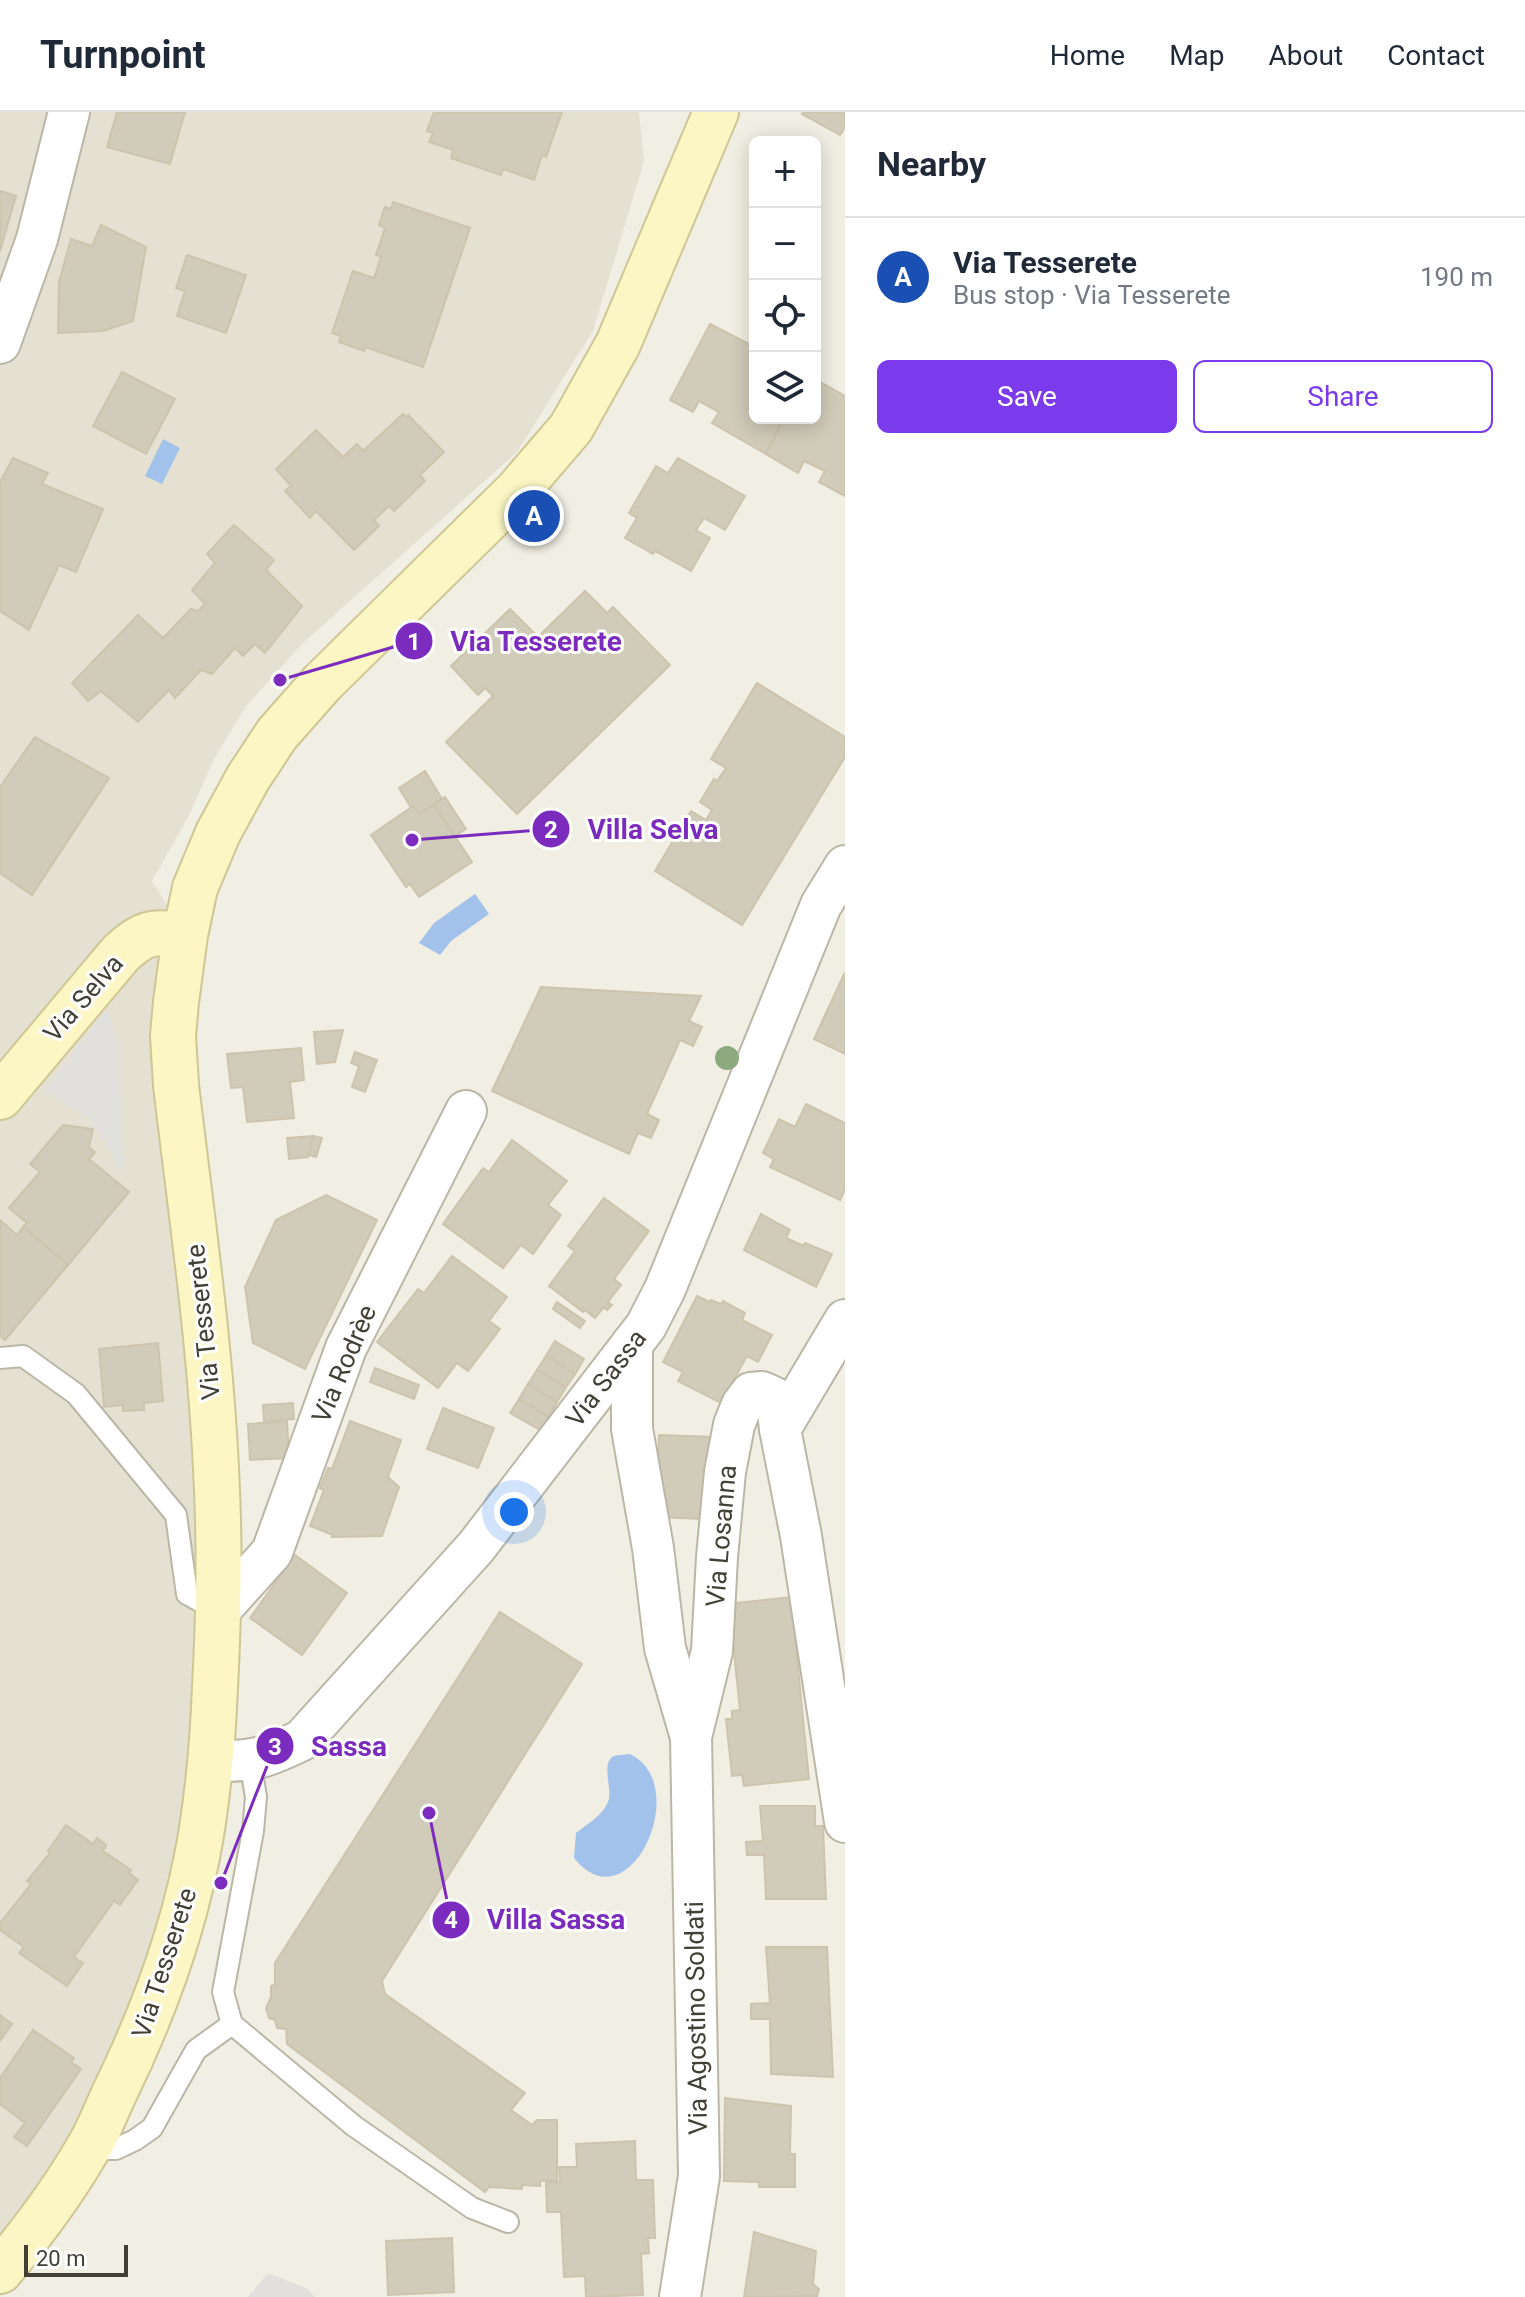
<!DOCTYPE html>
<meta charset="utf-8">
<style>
:root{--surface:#fff;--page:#f2f2f3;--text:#1f2937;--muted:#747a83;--line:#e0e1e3;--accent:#7c3aed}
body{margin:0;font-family:Roboto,sans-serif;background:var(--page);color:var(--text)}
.controls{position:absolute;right:24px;top:24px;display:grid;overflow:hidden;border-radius:12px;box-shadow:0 4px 20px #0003}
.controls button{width:72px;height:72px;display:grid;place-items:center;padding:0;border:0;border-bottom:2px solid var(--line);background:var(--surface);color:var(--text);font:40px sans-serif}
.scale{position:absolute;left:24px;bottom:20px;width:104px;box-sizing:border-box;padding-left:8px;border:4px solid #423f34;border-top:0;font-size:22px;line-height:28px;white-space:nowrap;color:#423f34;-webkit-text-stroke:6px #fff;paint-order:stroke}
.you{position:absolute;left:514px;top:1400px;width:28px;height:28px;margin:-20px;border:6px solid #fff;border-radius:50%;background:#1a73e8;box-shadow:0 0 0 12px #1a73e833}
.badge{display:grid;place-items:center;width:52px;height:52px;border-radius:50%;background:var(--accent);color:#fff;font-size:26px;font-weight:700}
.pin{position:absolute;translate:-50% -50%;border:4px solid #fff;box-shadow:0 2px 8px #0006}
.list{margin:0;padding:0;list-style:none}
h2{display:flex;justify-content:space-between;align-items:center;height:104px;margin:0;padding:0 32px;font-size:34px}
h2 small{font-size:26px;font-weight:400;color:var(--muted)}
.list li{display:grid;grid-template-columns:52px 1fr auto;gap:24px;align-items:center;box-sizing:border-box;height:120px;padding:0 32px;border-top:2px solid var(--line)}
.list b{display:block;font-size:30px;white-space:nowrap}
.list p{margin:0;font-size:26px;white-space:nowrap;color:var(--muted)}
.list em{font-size:26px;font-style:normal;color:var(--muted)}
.actions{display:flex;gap:16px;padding:24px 32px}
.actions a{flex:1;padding:18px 0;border:2px solid var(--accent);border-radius:12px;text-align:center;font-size:28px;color:var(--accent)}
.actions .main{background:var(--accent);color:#fff}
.icon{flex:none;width:44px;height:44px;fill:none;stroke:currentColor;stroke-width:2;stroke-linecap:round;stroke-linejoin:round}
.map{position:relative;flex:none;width:845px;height:2185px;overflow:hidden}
header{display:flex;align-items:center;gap:48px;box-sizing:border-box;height:112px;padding:0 40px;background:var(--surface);border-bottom:2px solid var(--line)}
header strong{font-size:38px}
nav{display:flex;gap:44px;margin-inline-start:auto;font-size:28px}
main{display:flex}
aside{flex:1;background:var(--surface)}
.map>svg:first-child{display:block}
</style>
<header>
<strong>Turnpoint</strong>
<nav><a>Home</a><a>Map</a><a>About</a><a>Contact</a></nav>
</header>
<main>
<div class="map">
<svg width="845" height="2185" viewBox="0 0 845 2185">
<rect width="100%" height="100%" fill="#f1eee3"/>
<polygon fill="#e4e1d2" points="0,0 639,0 644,49 593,219 517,340 302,532 246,594 214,647 188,705 152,769 185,823 212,1299 181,1810 0,2159"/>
<g fill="#e1e0dc">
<polygon points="107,897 119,934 123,1060 89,1005 44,979"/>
<polygon points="268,2161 306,2176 315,2185 248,2185"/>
</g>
<g fill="#a2c2eb">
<polygon points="163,327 180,336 162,372 145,364"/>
<polygon points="475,782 489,802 451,829 440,843 419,831 434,811"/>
<path d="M630,1642c64,31 -1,173 -56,104l2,-25c10,-8 27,-18 32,-31 5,-12 -6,-34 3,-44 4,-4 14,-3 19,-4z"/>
</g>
<g fill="#d1cbb9" stroke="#ccc4ad" stroke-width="2">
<polygon points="117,0 185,0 170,52 107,35"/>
<polygon points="434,0 562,0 546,45 542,43 534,68 503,57 501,63 451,46 453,38 429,30 433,21 427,19"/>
<polygon points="803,0 845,0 845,15 840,23 802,2"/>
<polygon points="0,79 16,84 0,139"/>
<polygon points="393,90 470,116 423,255 365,235 364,239 339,230 341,224 332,221 353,159 374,166 381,145 376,143 385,116 379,113 385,95 391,97"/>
<polygon points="101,113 146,135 133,209 103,219 58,221 59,170 71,127 92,134"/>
<polygon points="187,143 246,163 226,221 177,204 185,179 176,176"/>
<polygon points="710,212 755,235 755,306 784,306 766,342 712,311 719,300 699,289 693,300 670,288"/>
<polygon points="122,260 175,287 146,342 93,314"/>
<polygon points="815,267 845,284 845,384 819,370 825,359 804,349 798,361 766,342 784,306 815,306"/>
<polygon points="403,302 406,305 408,303 444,340 420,363 425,369 394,399 389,394 374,408 379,414 354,438 316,399 310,406 285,379 291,374 276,357 316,318 343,345 357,332 363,339"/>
<polygon points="13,346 48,361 42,372 103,397 76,460 59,453 29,518 0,499 0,370"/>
<polygon points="678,346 745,384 725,418 704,406 696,418 710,426 691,459 655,439 653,442 625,426 637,406 629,401 656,354 668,361"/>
<polygon points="234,413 274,448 266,458 302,494 265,541 255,532 243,544 235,536 212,562 201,558 175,586 169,578 138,610 101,579 88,589 72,571 138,503 163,526 191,497 198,499 205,492 192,478 215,451 207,442"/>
<polygon points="585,479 607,501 613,495 670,553 517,702 446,630 493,584 485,576 478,583 451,554 510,497 538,525"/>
<polygon points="757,571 845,625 845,645 742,813 655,759 691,699 706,708 712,698 700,690 714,667 717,669 726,656 711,647"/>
<polygon points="35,625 109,666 32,783 0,761 0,675"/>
<polygon points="425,659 442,687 419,702 413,694 411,696 399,676"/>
<polygon points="445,685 466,717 455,724 434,693"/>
<polygon points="434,693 472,750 419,785 410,772 406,775 371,723 413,694 419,702"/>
<polygon points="845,860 845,942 814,927"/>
<polygon points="541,875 701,884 689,909 702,915 693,934 680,928 647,1002 659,1008 651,1026 638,1021 629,1042 492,979"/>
<polygon points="343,918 335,950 317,952 314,920"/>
<polygon points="301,936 304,968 290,970 294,1006 247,1010 243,975 231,976 227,942"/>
<polygon points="355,940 377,948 365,980 352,975 359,954 351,951"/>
<polygon points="806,992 845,1011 845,1077 840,1088 770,1055 774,1047 763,1041 779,1007 795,1015"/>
<polygon points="63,1013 93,1017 89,1035 95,1040 89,1047 129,1080 68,1153 23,1115 27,1111 9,1096 40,1060 30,1052"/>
<polygon points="313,1024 308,1045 289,1047 287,1026"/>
<polygon points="313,1024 322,1026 316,1045 309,1043"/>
<polygon points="512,1028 567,1069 548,1093 561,1103 533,1142 521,1133 503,1156 443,1112 483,1056 489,1060"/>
<polygon points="326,1083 377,1108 305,1257 253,1231 245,1175 276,1108"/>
<polygon points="604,1086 649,1119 614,1167 621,1173 608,1190 612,1193 607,1198 604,1195 595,1206 585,1198 583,1200 549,1174 575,1139 568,1134"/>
<polygon points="761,1102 790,1118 786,1126 804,1134 805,1131 832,1142 816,1175 744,1138"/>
<polygon points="0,1108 17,1123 23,1115 68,1153 5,1228 0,1224"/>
<polygon points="452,1144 507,1185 489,1209 500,1217 468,1259 457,1251 438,1276 377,1230 418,1177 424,1181"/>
<polygon points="697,1184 710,1190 711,1188 721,1192 723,1189 745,1201 742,1208 772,1223 758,1250 747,1244 721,1291 678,1269 683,1260 663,1250"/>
<polygon points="557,1190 585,1209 580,1216 553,1197"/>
<polygon points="555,1229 584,1247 575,1262 546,1244"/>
<polygon points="158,1231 163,1289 144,1291 144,1298 123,1299 123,1293 104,1295 99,1237"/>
<polygon points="546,1244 575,1262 566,1275 537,1258"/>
<polygon points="375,1256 419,1273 414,1287 370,1270"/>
<polygon points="537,1258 566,1275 557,1290 528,1272"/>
<polygon points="528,1272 557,1290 549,1305 519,1287"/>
<polygon points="519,1287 549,1305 540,1318 510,1301"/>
<polygon points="293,1291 294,1307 264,1309 263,1293"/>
<polygon points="443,1296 494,1316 478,1356 427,1337"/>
<polygon points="287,1309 289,1346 250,1348 248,1312"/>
<polygon points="350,1309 401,1328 388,1365 399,1375 382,1424 332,1425 333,1423 310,1414 324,1378 320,1376 328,1356 332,1357"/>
<polygon points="659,1323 715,1325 713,1361 704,1361 702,1407 656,1405"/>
<polygon points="295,1443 347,1481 302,1543 250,1506"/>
<polygon points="791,1485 809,1667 744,1674 742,1663 732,1664 726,1607 732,1607 732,1599 740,1598 729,1492"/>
<polygon points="500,1500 582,1552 382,1869 385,1882 525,1981 511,1998 532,2013 537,2008 557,2008 557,2068 540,2069 540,2074 522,2073 522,2077 489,2075 485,2080 287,1932 286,1917 277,1916 275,1908 269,1906 266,1896 271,1885 271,1874 275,1873 275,1851"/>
<polygon points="760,1694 815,1694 815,1714 823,1714 826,1787 766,1787 764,1743 747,1743 746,1730 763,1729"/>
<polygon points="66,1713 93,1732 97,1726 106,1733 103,1739 131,1758 129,1761 138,1768 120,1793 114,1789 74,1845 83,1851 67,1874 19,1841 24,1835 0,1818 0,1811 31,1772 27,1769 50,1741 48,1739"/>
<polygon points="766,1835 827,1835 833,1965 771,1962 770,1907 751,1907 751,1892 770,1891"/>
<polygon points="0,1903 12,1912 0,1929"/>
<polygon points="33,1918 74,1946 71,1950 81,1957 27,2034 14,2025 25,2011 0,1992 0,1966"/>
<polygon points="725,1986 791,1994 790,2042 795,2042 795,2075 759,2075 759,2070 724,2069"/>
<polygon points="635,2029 636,2068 653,2068 655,2126 648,2126 649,2141 641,2142 643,2183 586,2185 585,2164 564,2165 561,2100 547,2100 546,2070 560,2070 559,2055 577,2055 576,2032"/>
<polygon points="754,2120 816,2139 813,2172 819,2177 817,2184 744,2185"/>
<polygon points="452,2126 454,2180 388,2183 386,2129"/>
</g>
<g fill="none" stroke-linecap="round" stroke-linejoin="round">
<g stroke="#bbb7a7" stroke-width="24">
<g id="lane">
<polyline points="0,1246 23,1244 76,1282 176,1403 187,1482 218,1499"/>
<polyline points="250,1649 256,1685 253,1719 223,1880 232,1912 354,2014 472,2096 508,2110"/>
<polyline points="88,2037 116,2037 135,2028 152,2016 196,1938 232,1912"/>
</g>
</g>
<g stroke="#bbb7a7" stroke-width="44">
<g id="street">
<polyline points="0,231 37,127 69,0"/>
<polyline points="632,1232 632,1317 653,1436 665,1536 690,1622"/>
<polyline points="780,1317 845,1208"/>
<polyline points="218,1500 272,1440 346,1236 466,999"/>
<path d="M212,1649c42,1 53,-3 90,-21l174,-193 170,-221 19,-37 156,-384 24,-39"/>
<polyline points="680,2185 699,2064 691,1625 712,1539 717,1445 725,1360 734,1313 742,1293 751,1281 762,1280 773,1285 778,1300 780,1317 801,1424 845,1710"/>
</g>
</g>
<g stroke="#cec795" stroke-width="48">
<g id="secondary">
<path d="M0,985l121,-144c26,-23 31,-21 64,-18"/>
<path d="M0,2159c32,-38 62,-78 87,-121 11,-17 18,-37 27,-56 40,-82 72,-169 87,-259 8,-49 12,-98 14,-148 4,-73 5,-146 1,-218 -6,-128 -25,-257 -40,-384l-3,-49 3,-34 9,-67 10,-47 23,-55 30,-55 29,-44 45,-51 195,-192 54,-63 47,-84 98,-232"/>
</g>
</g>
<use href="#lane" stroke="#fff" stroke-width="20"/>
<use href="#street" stroke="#fff" stroke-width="40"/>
<use href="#secondary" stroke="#fbf6c3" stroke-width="44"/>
</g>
<circle fill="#8da97e" cx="727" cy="946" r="12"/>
<g text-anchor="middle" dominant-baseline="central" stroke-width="6" stroke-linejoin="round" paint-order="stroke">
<g font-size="26" fill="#423f34" stroke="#fff">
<text transform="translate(83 886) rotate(-49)">Via Selva</text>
<text transform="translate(203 1210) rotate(-96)">Via Tesserete</text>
<text transform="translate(344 1252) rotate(-67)">Via Rodrèe</text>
<text transform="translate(606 1266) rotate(-53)">Via Sassa</text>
<text transform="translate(721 1424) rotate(-85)">Via Losanna</text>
<text transform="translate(164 1851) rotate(-72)">Via Tesserete</text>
<text transform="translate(696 1906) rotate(-91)">Via Agostino Soldati</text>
</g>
</g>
<path fill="none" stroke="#7b2cbf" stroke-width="3" d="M280 568L414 529M412 728L551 717M221 1771L275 1634M429 1701L451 1808"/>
<g fill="#7b2cbf" stroke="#fff" stroke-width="3">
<circle cx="280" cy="568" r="8"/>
<circle cx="412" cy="728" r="8"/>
<circle cx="221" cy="1771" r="8"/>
<circle cx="429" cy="1701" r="8"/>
<circle cx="414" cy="529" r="20"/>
<circle cx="551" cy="717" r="20"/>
<circle cx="275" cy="1634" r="20"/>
<circle cx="451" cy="1808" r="20"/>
</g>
<g font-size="24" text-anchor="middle" font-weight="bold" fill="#fff">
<text x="414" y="538">1</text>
<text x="551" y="726">2</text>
<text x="275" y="1643">3</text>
<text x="451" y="1816">4</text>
</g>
<g font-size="28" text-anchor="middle" font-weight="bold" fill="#7b2cbf" stroke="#fff" stroke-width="6" stroke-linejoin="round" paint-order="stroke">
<text x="536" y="539">Via Tesserete</text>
<text x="653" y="727">Villa Selva</text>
<text x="349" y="1644">Sassa</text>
<text x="556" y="1817">Villa Sassa</text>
</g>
</svg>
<div class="controls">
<button>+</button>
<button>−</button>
<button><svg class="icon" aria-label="locate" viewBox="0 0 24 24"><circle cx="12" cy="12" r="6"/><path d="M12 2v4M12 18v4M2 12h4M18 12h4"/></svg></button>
<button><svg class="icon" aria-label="layers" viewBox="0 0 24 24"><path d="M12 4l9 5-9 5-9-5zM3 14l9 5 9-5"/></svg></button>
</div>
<div class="scale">20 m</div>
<div class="you"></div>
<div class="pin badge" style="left:534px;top:404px;background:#1a4fb4">A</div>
</div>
<aside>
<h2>Nearby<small></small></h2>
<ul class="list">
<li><span class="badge" style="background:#1a4fb4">A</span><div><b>Via Tesserete</b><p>Bus stop · Via Tesserete</p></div><em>190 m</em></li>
</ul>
<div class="actions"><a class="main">Save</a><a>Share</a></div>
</aside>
</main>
